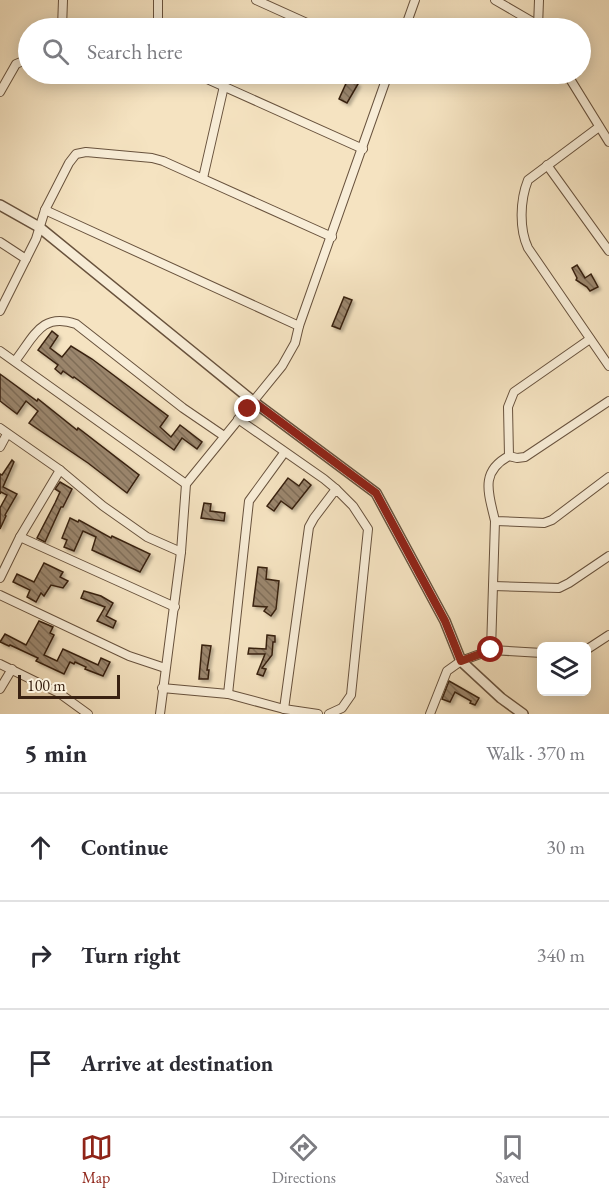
<!DOCTYPE html>
<meta charset="utf-8">
<style>
:root{--surface:#fff;--page:#f2f2f3;--text:#2b2b33;--muted:#7c7c81;--line:#e1e1e2;--accent:#8f2418}
body{margin:0;font-family:"EB Garamond",serif;background:var(--page);color:var(--text)}
.controls{position:absolute;right:18px;bottom:18px;display:grid;overflow:hidden;border-radius:9px;box-shadow:0 3px 15px #0003}
.controls button{width:54px;height:54px;display:grid;place-items:center;padding:0;border:0;border-bottom:2px solid var(--line);background:var(--surface);color:var(--text);font:30px sans-serif}
.scale{position:absolute;left:18px;bottom:15px;width:102px;box-sizing:border-box;padding-left:6px;border:3px solid #392111;border-top:0;font-size:16px;line-height:21px;white-space:nowrap;color:#392111;-webkit-text-stroke:4px #f8edd7;paint-order:stroke}
.stop{position:absolute;width:18px;height:18px;margin:-14px;border:4px solid #8f2418;border-radius:50%;background:#fff}
.stop.end{background:#8f2418;border-color:#fff;box-shadow:0 2px 6px #0008}
.list{margin:0;padding:0;list-style:none}
h2{display:flex;justify-content:space-between;align-items:center;height:78px;margin:0;padding:0 24px;font-size:26px}
h2 small{font-size:20px;font-weight:400;color:var(--muted)}
.list li{display:grid;grid-template-columns:39px 1fr auto;gap:18px;align-items:center;box-sizing:border-box;height:108px;padding:0 24px;border-top:2px solid var(--line)}
.list b{display:block;font-size:22px;white-space:nowrap}
.list em{font-size:20px;font-style:normal;color:var(--muted)}
.icon{flex:none;width:33px;height:33px;fill:none;stroke:currentColor;stroke-width:2;stroke-linecap:round;stroke-linejoin:round}
.map{position:relative;flex:none;width:609px;height:714px;overflow:hidden}
.search{position:absolute;background:var(--surface);box-shadow:0 3px 15px #0003;left:18px;right:18px;top:18px;height:66px;display:flex;align-items:center;gap:15px;box-sizing:border-box;padding:0 21px;border-radius:33px;color:var(--muted);font-size:22px}
.sheet{height:402px;background:var(--surface)}
nav{display:flex;justify-content:space-around;align-items:center;box-sizing:border-box;height:84px;border-top:2px solid var(--line);background:var(--surface);font-size:16px;color:var(--muted)}
nav a{display:grid;justify-items:center;gap:3px}
nav .on{color:var(--accent)}
.map>svg:first-child{display:block}
</style>
<div class="map">
<svg width="609" height="714" viewBox="0 0 609 714">
<defs>
<pattern id="building-back-hatch" width="6" height="6" patternUnits="userSpaceOnUse" patternTransform="scale(1.5)"><rect width="6" height="6" fill="#9b866d"/><path d="M-1 5l2 2M0 0l6 6M5-1l2 2" fill="none" stroke="#7f6d58"/></pattern>
<filter id="shadow"><feDropShadow dx="2.5" dy="2.5" stdDeviation="1.5" flood-color="#0004"/></filter>
</defs>
<rect width="100%" height="100%" fill="#f5e3c1"/>
<filter id="stains"><feTurbulence type="fractalNoise" baseFrequency=".00333" numOctaves="4"/><feColorMatrix values="0 0 0 0 .2 0 0 0 0 .09 0 0 0 0 .02 0 0 0 .5 -.17"/></filter>
<radialGradient id="worn" r=".72"><stop offset=".6" stop-color="#630" stop-opacity="0"/><stop offset="1" stop-color="#630" stop-opacity=".3"/></radialGradient>
<g fill="url(#building-back-hatch)" stroke="#392111" stroke-width="1.5" filter="url(#shadow)">
<polygon points="348,79 358,84 347,103 339,99"/>
<polygon points="577,265 585,278 591,274 598,287 590,291 587,287 576,280 577,278 572,268"/>
<polygon points="344,297 352,300 340,329 332,326"/>
<polygon points="52,331 58,336 50,348 62,357 71,346 92,359 168,416 160,427 171,437 180,425 202,442 197,449 182,438 174,450 74,377 73,378 63,371 61,374 55,369 58,365 38,350"/>
<polygon points="0,374 37,401 38,399 77,430 78,428 139,475 127,493 88,463 29,423 38,411 26,401 17,414 0,401"/>
<polygon points="12,460 14,462 3,487 17,494 5,515 6,516 0,529 0,508 7,495 1,492 0,494 0,474 2,475"/>
<polygon points="288,478 299,486 304,479 311,485 292,509 281,501 274,511 267,506"/>
<polygon points="60,482 72,489 63,507 61,507 45,542 37,538 55,503 60,492 55,489"/>
<polygon points="204,503 211,504 210,511 225,513 224,521 201,518"/>
<polygon points="70,518 78,522 79,520 111,538 112,536 150,554 140,572 92,550 96,537 83,531 74,551 64,547 67,540 62,538"/>
<polygon points="44,563 63,572 60,577 68,581 63,588 51,585 44,596 41,593 36,602 27,597 30,590 13,582 17,574 34,582"/>
<polygon points="258,567 267,568 266,579 279,581 276,609 271,616 264,611 267,607 253,606"/>
<polygon points="84,591 101,596 113,603 106,616 116,621 113,628 97,621 105,607 81,598"/>
<polygon points="39,621 53,627 50,633 54,635 44,655 57,661 63,649 98,665 101,658 110,662 103,676 85,669 86,667 75,662 74,664 70,662 64,674 36,661 38,658 10,645 9,646 0,642 5,634 26,645"/>
<polygon points="267,635 275,636 275,642 273,642 272,655 262,668 266,669 263,676 257,674 265,654 248,654 249,648 266,649"/>
<polygon points="202,645 211,646 207,670 209,670 208,679 199,679"/>
<polygon points="449,681 479,698 475,705 470,703 471,701 455,692 450,702 442,699"/>
</g>
<g fill="none" stroke-linecap="round" stroke-linejoin="round">
<g stroke="#68523d" stroke-width="10">
<g id="minor">
<polyline points="158,0 158,28"/>
<polyline points="256,0 318,28"/>
<polyline points="495,0 538,25"/>
<polyline points="538,27 539,0"/>
<polyline points="62,28 63,0"/>
<polyline points="405,28 415,0"/>
<polyline points="196,74 363,149"/>
<polyline points="567,74 609,142"/>
<polyline points="0,92 16,64 28,59"/>
<path d="M599,127l-71,53c-8,20 -9,49 0,68l81,118"/>
<polyline points="547,165 609,251"/>
<polyline points="203,178 224,86"/>
<polyline points="45,210 299,326"/>
<polyline points="0,242 26,259"/>
<polyline points="0,311 36,239 45,210 69,163 76,154 86,152 152,158 163,161 332,237"/>
<polyline points="590,339 514,392 508,407 509,456 517,458 525,457 609,401"/>
<polyline points="0,351 186,484"/>
<path d="M15,361c19,-24 26,-49 61,-37l107,84 41,28"/>
<polyline points="238,419 324,479 336,489"/>
<polyline points="0,428 60,470 103,506 147,537 181,552"/>
<polyline points="0,447 7,434"/>
<path d="M509,456c-30,16 -20,38 -14,65l49,2 8,-3 57,-43"/>
<polyline points="20,537 175,607"/>
<polyline points="0,578 20,537 60,470"/>
<polyline points="493,586 559,588 569,583 609,556"/>
<polyline points="0,595 129,656 165,668"/>
<polyline points="491,650 542,653"/>
<polyline points="586,650 609,635"/>
<polyline points="0,664 59,693 88,714"/>
<polyline points="162,688 228,694 284,709 318,714"/>
<polyline points="0,689 12,669"/>
<polyline points="228,694 249,501 284,453"/>
<polyline points="284,709 309,527 314,518 336,489 353,506 368,529 351,695 342,708 329,714"/>
<polyline points="160,714 181,552 186,484 282,366 295,343 299,326 388,74"/>
<polyline points="430,714 447,671 461,661 491,650 495,521"/>
</g>
</g>
<g stroke="#68523d" stroke-width="12">
<polyline id="tertiary" points="0,205 39,227 254,402 376,493 445,621 461,661 501,698 523,714"/>
</g>
<use href="#minor" stroke="#f8edd7" stroke-width="8"/>
<use href="#tertiary" stroke="#f8edd7" stroke-width="9"/>
</g>
<g fill="none" stroke-linecap="round" stroke-linejoin="round">
<polyline stroke="#8f2418" stroke-width="8" points="248,409 254,402 376,493 445,621 461,661 491,650"/>
</g>
<rect width="100%" height="100%" filter="url(#stains)"/>
<rect width="100%" height="100%" fill="url(#worn)"/>
</svg>
<div class="controls">
<button><svg class="icon" aria-label="layers" viewBox="0 0 24 24"><path d="M12 4l9 5-9 5-9-5zM3 14l9 5 9-5"/></svg></button>
</div>
<div class="scale">100 m</div>
<div class="stop" style="left:491px;top:650px"></div>
<div class="stop end" style="left:248px;top:409px"></div>
<div class="search"><svg class="icon" aria-label="search" viewBox="0 0 24 24"><circle cx="10" cy="10" r="6"/><path d="M15 15l6 6"/></svg>Search here</div>
</div>
<section class="sheet">
<h2>5 min<small>Walk · 370 m</small></h2>
<ul class="list">
<li><svg class="icon" aria-label="ahead" viewBox="0 0 24 24"><path d="M12 20V5M6 11l6-6 6 6"/></svg><div><b>Continue</b></div><em>30 m</em></li>
<li><svg class="icon" aria-label="right" viewBox="0 0 24 24"><path d="M7 20v-9h11M14 6l5 5-5 5"/></svg><div><b>Turn right</b></div><em>340 m</em></li>
<li><svg class="icon" aria-label="arrive" viewBox="0 0 24 24"><path d="M6 21V4h12l-3 4 3 4H6"/></svg><div><b>Arrive at destination</b></div></li>
</ul>
</section>
<nav>
<a class="on"><svg class="icon" aria-label="map" viewBox="0 0 24 24"><path d="M3 6l6-2 6 2 6-2v14l-6 2-6-2-6 2zM9 4v14M15 6v14"/></svg>Map</a>
<a><svg class="icon" aria-label="directions" viewBox="0 0 24 24"><path d="M12 3l9 9-9 9-9-9zM9 14v-3h6M13 9l2 2-2 2"/></svg>Directions</a>
<a><svg class="icon" aria-label="saved" viewBox="0 0 24 24"><path d="M7 4h10v16l-5-4-5 4z"/></svg>Saved</a>
</nav>
